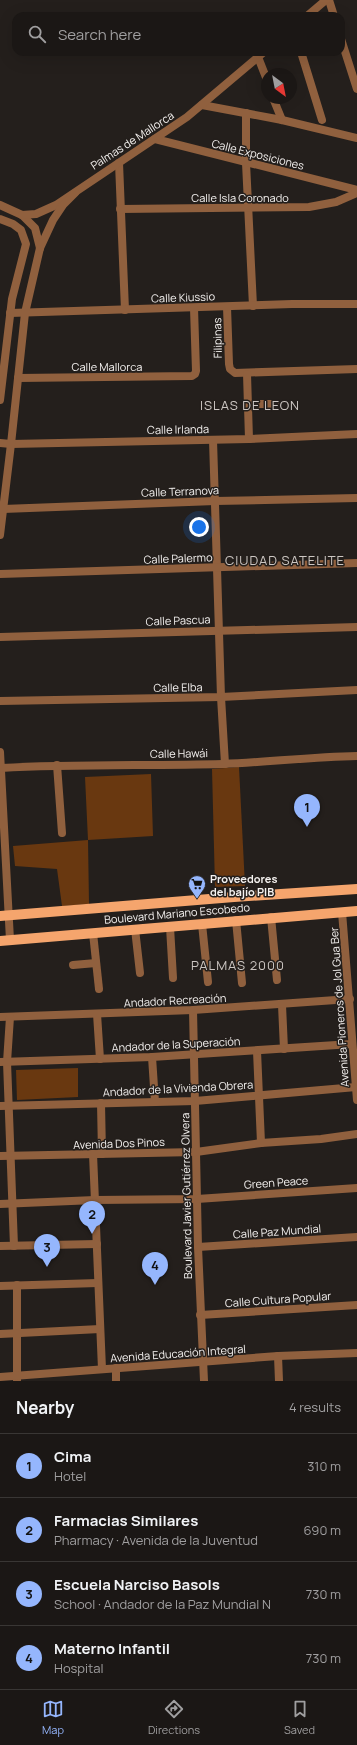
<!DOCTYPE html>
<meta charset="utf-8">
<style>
:root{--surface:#1b1715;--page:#282422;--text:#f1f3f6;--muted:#a09fa0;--line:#393634;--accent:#95b6fd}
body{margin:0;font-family:Manrope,sans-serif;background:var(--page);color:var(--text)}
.compass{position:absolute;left:261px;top:68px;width:36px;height:36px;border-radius:50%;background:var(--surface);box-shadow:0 4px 16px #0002;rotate:148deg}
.you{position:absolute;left:199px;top:527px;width:14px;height:14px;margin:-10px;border:3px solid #fff;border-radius:50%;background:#1a73e8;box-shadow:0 0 0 6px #1a73e833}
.badge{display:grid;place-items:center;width:26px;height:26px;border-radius:50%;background:var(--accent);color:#111;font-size:13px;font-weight:700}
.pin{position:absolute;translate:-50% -33px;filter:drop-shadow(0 1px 2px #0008)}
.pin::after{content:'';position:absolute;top:21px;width:14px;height:12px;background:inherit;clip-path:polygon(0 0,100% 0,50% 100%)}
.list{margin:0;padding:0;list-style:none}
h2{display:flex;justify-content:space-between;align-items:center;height:52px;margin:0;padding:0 16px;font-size:17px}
h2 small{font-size:13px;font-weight:400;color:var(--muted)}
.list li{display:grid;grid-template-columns:26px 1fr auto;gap:12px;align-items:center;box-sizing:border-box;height:64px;padding:0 16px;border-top:1px solid var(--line)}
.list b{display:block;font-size:15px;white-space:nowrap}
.list p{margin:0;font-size:13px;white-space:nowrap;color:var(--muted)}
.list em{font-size:13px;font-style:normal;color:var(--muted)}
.icon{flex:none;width:22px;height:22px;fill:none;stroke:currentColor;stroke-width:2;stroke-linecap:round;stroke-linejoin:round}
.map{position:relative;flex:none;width:357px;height:1381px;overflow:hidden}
.search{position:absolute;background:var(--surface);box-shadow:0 4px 16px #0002;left:12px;right:12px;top:12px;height:44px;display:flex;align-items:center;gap:10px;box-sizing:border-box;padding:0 14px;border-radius:12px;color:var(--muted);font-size:15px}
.sheet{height:308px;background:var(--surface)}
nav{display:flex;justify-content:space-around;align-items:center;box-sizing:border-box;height:56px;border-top:1px solid var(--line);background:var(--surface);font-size:11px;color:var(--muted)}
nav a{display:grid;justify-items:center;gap:2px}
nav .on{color:var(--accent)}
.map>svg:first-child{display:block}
</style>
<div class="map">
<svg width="357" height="1381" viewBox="0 0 357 1381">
<rect width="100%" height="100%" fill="#241f1c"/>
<g fill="#693810">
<polygon points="239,767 245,886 215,887 212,769"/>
<polygon points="151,774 153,836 88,840 89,904 62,906 57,869 15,866 13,846 88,840 85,777"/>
<polygon points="78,1068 78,1097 17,1100 16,1070"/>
</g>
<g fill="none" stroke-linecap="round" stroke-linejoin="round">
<g stroke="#90603e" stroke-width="8">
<polyline points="329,0 334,16"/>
<polyline points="307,16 326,0"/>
<polyline points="341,39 357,89"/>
<polyline points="301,52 322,120"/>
<polyline points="258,57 267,80"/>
<polyline points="273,98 282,120"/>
<polyline points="202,105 282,120 357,138"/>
<polyline points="246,113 246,163 253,306"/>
<polyline points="155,139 357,190"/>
<polyline points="119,163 125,310"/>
<polyline points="0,205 22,215 35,228 40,248"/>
<polyline points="120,209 309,207 336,202 357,193"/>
<polyline points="22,215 36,214 56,205 187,117 264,52"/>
<polyline points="0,219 13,224 21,230 26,244 12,299 0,400"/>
<polyline points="227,307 229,364 230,369 235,373 357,369"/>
<polyline points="10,313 292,304 357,304"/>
<polyline points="247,374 249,439"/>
<polyline points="18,378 192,376 195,374 196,371 194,308"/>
<polyline points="247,404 275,404"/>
<polyline points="213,440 221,697 225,764"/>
<polyline points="0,443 11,444 249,439 357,434"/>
<polyline points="3,509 215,501 357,498"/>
<polyline points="0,535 11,444 25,313 40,248 53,220 63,205 75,193"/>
<polyline points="0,574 357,563"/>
<polyline points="0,637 357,627"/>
<polyline points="0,701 221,697 357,690"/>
<polyline points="0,752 10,940"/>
<polyline points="57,765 62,833"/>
<path d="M1,768c74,-4 148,-2 222,-4 45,-2 89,-7 134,-8"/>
<polyline points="342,912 357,1100"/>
<polyline points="271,917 277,980"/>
<polyline points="236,920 242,983"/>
<polyline points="202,924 208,982"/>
<polyline points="170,927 173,978"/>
<polyline points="135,929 140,973"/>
<polyline points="93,933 99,989"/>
<polyline points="73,965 96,963"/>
<polyline points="282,1005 284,1049"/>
<polyline points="193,1010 198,1247 204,1381"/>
<polyline points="97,1014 100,1059"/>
<polyline points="0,1017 193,1010 350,999"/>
<polyline points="10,1017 7,1062 14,1246"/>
<polyline points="257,1051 261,1143"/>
<polyline points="152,1057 155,1102"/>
<polyline points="0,1062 152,1057 352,1044"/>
<polyline points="101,1103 102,1154"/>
<polyline points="0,1106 195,1101 356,1087"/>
<polyline points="93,1154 102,1369"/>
<polyline points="0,1156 196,1152 261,1143 321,1139 357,1134"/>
<polyline points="0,1204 95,1200 197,1199 357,1188"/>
<polyline points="0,1246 97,1244"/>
<polyline points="198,1247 357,1237"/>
<polyline points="17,1285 17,1380"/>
<polyline points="0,1286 98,1283"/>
<polyline points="200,1315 357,1305"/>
<polyline points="0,1334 100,1329"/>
<polyline points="278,1356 279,1381"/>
<polyline points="116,1368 116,1381"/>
<polyline points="0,1377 278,1356 357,1353"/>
</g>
<g stroke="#f5a56d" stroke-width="10">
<polyline points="0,916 234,897 357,889"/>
<polyline points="0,941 357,911"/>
</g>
</g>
<defs>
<g id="supermarket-pin" transform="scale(0.9)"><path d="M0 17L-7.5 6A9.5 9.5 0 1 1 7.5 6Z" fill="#95b6fd" stroke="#241f1c"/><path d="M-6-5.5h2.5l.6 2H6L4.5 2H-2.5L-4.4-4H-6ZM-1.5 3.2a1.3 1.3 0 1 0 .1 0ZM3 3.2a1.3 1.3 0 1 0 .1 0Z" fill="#111"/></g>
</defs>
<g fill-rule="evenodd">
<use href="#supermarket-pin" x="197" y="884"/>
</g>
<g text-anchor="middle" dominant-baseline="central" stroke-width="3" stroke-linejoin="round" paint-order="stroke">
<g font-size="11" fill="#f5f2f0" stroke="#241f1c">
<text transform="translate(132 140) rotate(-33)">Palmas de Mallorca</text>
<text transform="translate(258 154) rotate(14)">Calle Exposiciones</text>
<text x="240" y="197">Calle Isla Coronado</text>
<text transform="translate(183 297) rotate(-2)">Calle Kiussio</text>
<text transform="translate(217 338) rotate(-91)">Filipinas</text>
<text x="107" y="366">Calle Mallorca</text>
<text transform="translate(178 429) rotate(-1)">Calle Irlanda</text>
<text transform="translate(180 491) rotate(-2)">Calle Terranova</text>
<text transform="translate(178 558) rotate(-2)">Calle Palermo</text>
<text transform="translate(178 620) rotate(-2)">Calle Pascua</text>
<text transform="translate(178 687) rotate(-1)">Calle Elba</text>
<text transform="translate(179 753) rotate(-1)">Calle Hawái</text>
<text transform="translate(177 913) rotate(-5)">Boulevard Mariano Escobedo</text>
<text transform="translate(175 1000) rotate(-3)">Andador Recreación</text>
<text transform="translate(339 1007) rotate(-94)">Avenida Pioneros de Jol Gua Ber</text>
<text transform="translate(176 1044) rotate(-3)">Andador de la Superación</text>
<text transform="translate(178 1088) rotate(-3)">Andador de la Vivienda Obrera</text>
<text transform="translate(119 1143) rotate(-2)">Avenida Dos Pinos</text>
<text transform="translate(276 1182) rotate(-4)">Green Peace</text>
<text transform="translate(186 1196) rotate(-91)">Boulevard Javier Gutiérrez Olvera</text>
<text transform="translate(277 1231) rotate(-4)">Calle Paz Mundial</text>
<text transform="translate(278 1299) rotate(-4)">Calle Cultura Popular</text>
<text transform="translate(178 1353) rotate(-4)">Avenida Educación Integral</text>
</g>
<g font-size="11" font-weight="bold" fill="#f5f2f0" stroke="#241f1c" text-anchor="start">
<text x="210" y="878">Proveedores<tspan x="210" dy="13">del bajío PIB</tspan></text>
</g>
<g font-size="13" letter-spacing="1" fill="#ccc6c2" stroke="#241f1c">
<text x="250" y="405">ISLAS DE LEON</text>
<text x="285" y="560">CIUDAD SATELITE</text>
<text x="238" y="965">PALMAS 2000</text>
</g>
</g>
</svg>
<svg class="compass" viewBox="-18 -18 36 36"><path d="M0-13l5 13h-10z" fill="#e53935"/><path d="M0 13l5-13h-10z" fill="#a09fa0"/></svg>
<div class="you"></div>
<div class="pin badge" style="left:307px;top:827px">1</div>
<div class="pin badge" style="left:92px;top:1234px">2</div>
<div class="pin badge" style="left:47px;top:1267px">3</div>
<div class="pin badge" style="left:155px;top:1285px">4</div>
<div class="search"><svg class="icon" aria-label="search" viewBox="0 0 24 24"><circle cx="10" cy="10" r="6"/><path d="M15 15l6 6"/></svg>Search here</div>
</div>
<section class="sheet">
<h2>Nearby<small>4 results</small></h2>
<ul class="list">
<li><span class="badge">1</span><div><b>Cima</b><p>Hotel</p></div><em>310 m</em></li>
<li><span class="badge">2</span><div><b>Farmacias Similares</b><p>Pharmacy · Avenida de la Juventud</p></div><em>690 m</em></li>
<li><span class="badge">3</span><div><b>Escuela Narciso Basols</b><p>School · Andador de la Paz Mundial N</p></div><em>730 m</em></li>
<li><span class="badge">4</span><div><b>Materno Infantil</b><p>Hospital</p></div><em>730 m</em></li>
</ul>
</section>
<nav>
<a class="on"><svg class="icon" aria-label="map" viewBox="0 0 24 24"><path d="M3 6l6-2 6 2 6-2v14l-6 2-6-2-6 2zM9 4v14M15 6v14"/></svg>Map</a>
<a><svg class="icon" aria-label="directions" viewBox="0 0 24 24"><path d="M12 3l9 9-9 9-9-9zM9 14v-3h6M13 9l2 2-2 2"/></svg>Directions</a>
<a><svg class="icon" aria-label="saved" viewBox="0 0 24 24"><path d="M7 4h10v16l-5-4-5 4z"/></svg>Saved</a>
</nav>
